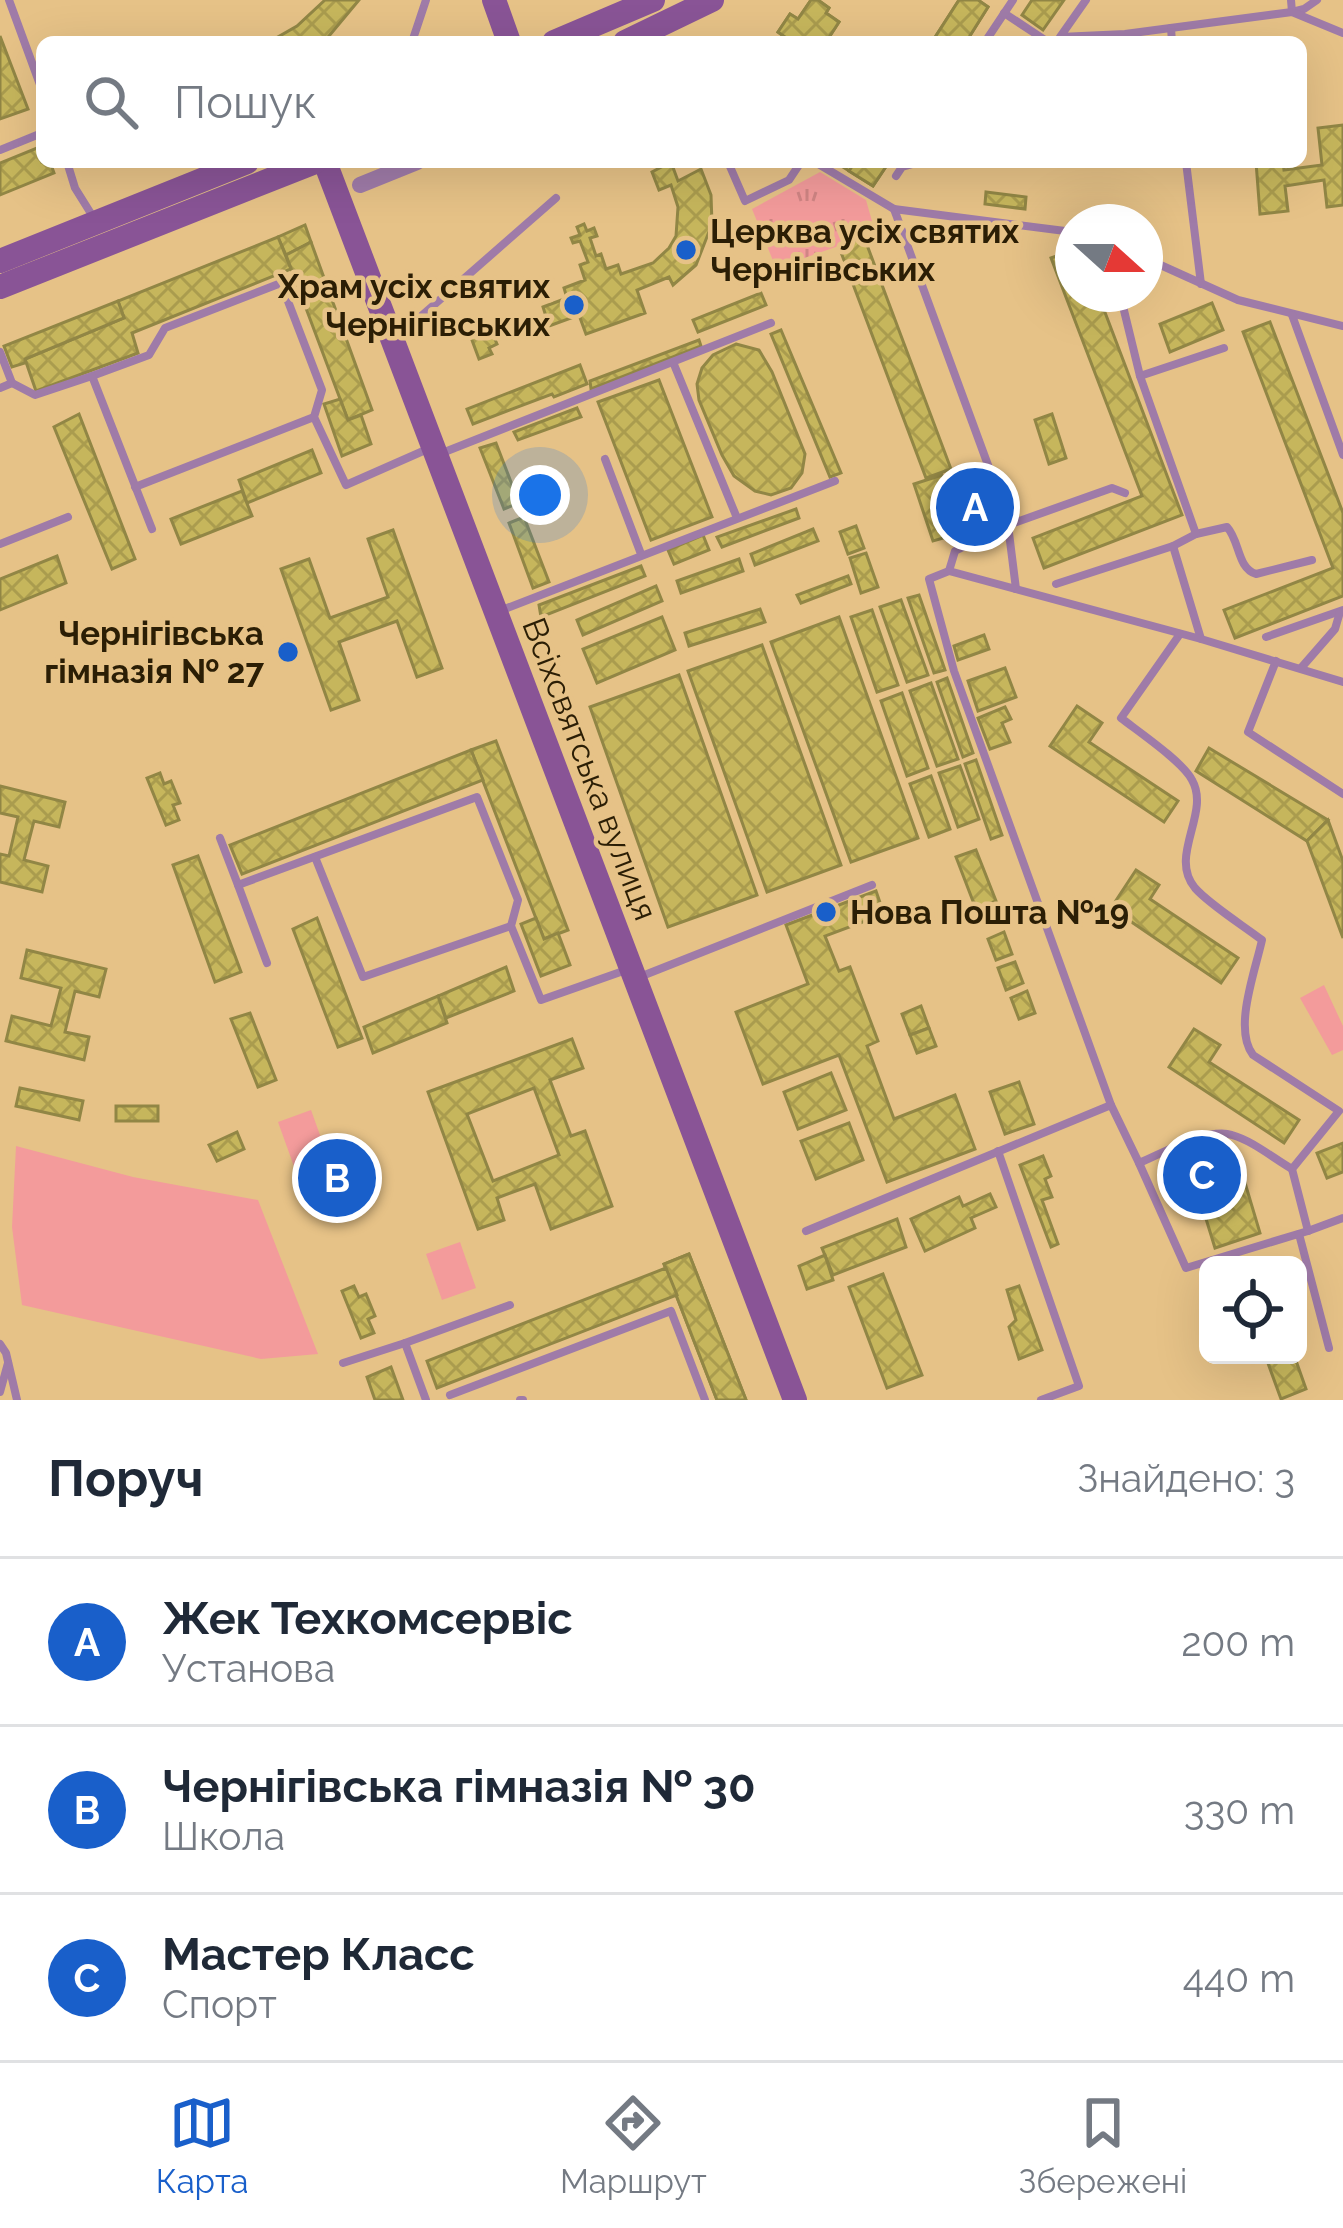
<!DOCTYPE html>
<html lang="uk">
<meta charset="utf-8">
<style>
:root{--surface:#fff;--page:#f2f2f3;--text:#1f2937;--muted:#747a83;--line:#e0e1e3;--accent:#195fca}
body{margin:0;font-family:Raleway,sans-serif;background:var(--page);color:var(--text)}
.controls{position:absolute;right:36px;bottom:36px;display:grid;overflow:hidden;border-radius:18px;box-shadow:0 12px 48px #0002}
.controls button{width:108px;height:108px;display:grid;place-items:center;padding:0;border:0;border-bottom:3px solid var(--line);background:var(--surface);color:var(--text);font:60px sans-serif}
.compass{position:absolute;left:1055px;top:204px;width:108px;height:108px;border-radius:50%;background:var(--surface);box-shadow:0 12px 48px #0002;rotate:111deg}
.you{position:absolute;left:540px;top:495px;width:42px;height:42px;margin:-30px;border:9px solid #fff;border-radius:50%;background:#1a73e8;box-shadow:0 0 0 18px #1a73e833}
.badge{display:grid;place-items:center;width:78px;height:78px;border-radius:50%;background:var(--accent);color:#fff;font-size:39px;font-weight:700}
.pin{position:absolute;translate:-50% -50%;border:6px solid #fff;box-shadow:0 3px 12px #0006}
.list{margin:0;padding:0;list-style:none}
h2{display:flex;justify-content:space-between;align-items:center;height:156px;margin:0;padding:0 48px;font-size:51px}
h2 small{font-size:39px;font-weight:400;color:var(--muted)}
.list li{display:grid;grid-template-columns:78px 1fr auto;gap:36px;align-items:center;box-sizing:border-box;height:168px;padding:0 48px;border-top:3px solid var(--line)}
.list b{display:block;font-size:45px;white-space:nowrap}
.list p{margin:0;font-size:39px;white-space:nowrap;color:var(--muted)}
.list em{font-size:39px;font-style:normal;color:var(--muted)}
.icon{flex:none;width:66px;height:66px;fill:none;stroke:currentColor;stroke-width:2;stroke-linecap:round;stroke-linejoin:round}
.map{position:relative;flex:none;width:1343px;height:1400px;overflow:hidden}
.search{position:absolute;background:var(--surface);box-shadow:0 12px 48px #0002;left:36px;right:36px;top:36px;height:132px;display:flex;align-items:center;gap:30px;box-sizing:border-box;padding:0 42px;border-radius:18px;color:var(--muted);font-size:45px}
.sheet{height:660px;background:var(--surface)}
nav{display:flex;justify-content:space-around;align-items:center;box-sizing:border-box;height:168px;border-top:3px solid var(--line);background:var(--surface);font-size:33px;color:var(--muted)}
nav a{display:grid;justify-items:center;gap:6px}
nav .on{color:var(--accent)}
.map>svg:first-child{display:block}
</style>
<div class="map">
<svg width="1343" height="1400" viewBox="0 0 1343 1400">
<defs>
<pattern id="grass-tufts" width="24" height="20" patternUnits="userSpaceOnUse" patternTransform="scale(3)"><rect width="24" height="20" fill="#f39b9b"/><path d="M3 7l-1-3M5 7V3M7 7l1-3M15 17l-1-3M17 17v-4M19 17l1-3" fill="none" stroke="#d08584"/></pattern>
<pattern id="building-cross-hatch" width="8" height="8" patternUnits="userSpaceOnUse" patternTransform="scale(3)"><rect width="8" height="8" fill="#c6b65c"/><path d="M0 0l8 8M0 8l8-8" fill="none" stroke="#aa9c4e"/></pattern>
</defs>
<rect width="100%" height="100%" fill="#e6c287"/>
<polygon fill="url(#grass-tufts)" points="820,172 866,200 872,221 864,237 776,268 752,209"/>
<g fill="#f39b9b">
<polygon points="1324,985 1343,1026 1343,1050 1332,1055 1300,998"/>
<polygon points="311,1110 329,1160 296,1172 278,1122"/>
<polygon points="16,1146 133,1177 258,1200 318,1354 261,1359 22,1305 12,1227"/>
<polygon points="460,1242 476,1288 442,1300 426,1254"/>
</g>
<g fill="url(#building-cross-hatch)" stroke="#918645" stroke-width="3" fill-rule="evenodd">
<polygon points="325,0 359,0 324,42 280,42 278,37 297,26"/>
<polygon points="811,0 818,0 829,8 826,13 839,22 826,42 792,42 778,32 790,14 798,19"/>
<polygon points="811,0 818,0 829,8 826,13 839,22 826,42 792,42 778,32 790,14 798,19"/>
<polygon points="959,0 978,0 988,7 966,42 932,42"/>
<polygon points="959,0 978,0 988,7 966,42 932,42"/>
<polygon points="1032,0 1064,0 1043,30 1022,15"/>
<polygon points="0,36 28,109 0,119"/>
<polygon points="1343,125 1343,205 1327,207 1324,180 1285,186 1288,211 1260,214 1256,162 1283,162 1284,170 1322,165 1318,128"/>
<polygon points="42,146 42,162 50,162 54,173 0,195 0,163"/>
<polygon points="671,162 678,181 701,169 711,195 712,224 696,265 673,285 669,277 637,290 645,313 586,334 579,315 549,326 543,307 567,298 564,288 585,280 580,265 588,262 580,241 573,243 571,238 580,235 577,227 584,224 587,231 594,228 597,236 590,238 596,256 601,254 606,269 618,265 621,274 653,263 669,248 676,236 678,207 671,185 659,190 652,172"/>
<polygon points="835,162 889,162 873,186"/>
<polygon points="855,162 889,162 873,186 849,171"/>
<polygon points="986,192 1026,197 1025,209 985,204"/>
<polygon points="305,225 311,242 286,255 278,237"/>
<polygon points="278,237 291,269 132,333 138,353 36,391 25,359 124,318 118,301"/>
<polygon points="864,237 951,469 926,478 839,247"/>
<polygon points="311,242 372,410 348,420 286,255"/>
<polygon points="1073,250 1073,294 1098,294 1182,515 1044,568 1033,538 1142,496 1051,258"/>
<polygon points="761,293 766,305 698,332 693,320"/>
<polygon points="118,301 124,318 25,359 25,363 12,367 4,346"/>
<polygon points="1212,303 1223,330 1170,352 1160,324"/>
<polygon points="1270,322 1343,513 1343,596 1235,638 1224,610 1333,568 1243,332"/>
<polygon points="482,327 486,338 493,335 497,344 489,348 492,354 479,359 469,332"/>
<polygon points="781,330 841,473 830,477 771,334"/>
<polygon points="699,340 701,346 591,389 590,381"/>
<polygon points="736,344 759,350 772,372 805,454 802,473 791,488 771,495 755,491 734,476 722,455 699,400 697,384 702,368 713,355"/>
<polygon points="580,365 587,384 554,397 552,394 473,424 467,409"/>
<polygon points="659,380 712,517 651,540 598,402"/>
<polygon points="340,399 348,420 361,415 371,444 342,456 324,404"/>
<polygon points="577,408 581,417 518,440 514,432"/>
<polygon points="79,414 135,559 112,569 54,427"/>
<polygon points="1052,414 1066,458 1049,464 1035,420"/>
<polygon points="496,443 519,503 504,509 480,448"/>
<polygon points="312,450 321,473 247,503 239,480"/>
<polygon points="971,471 988,521 986,527 975,530 955,479"/>
<polygon points="942,475 961,533 933,541 914,484"/>
<polygon points="242,491 252,516 181,544 171,519"/>
<polygon points="796,509 799,518 722,547 717,537"/>
<polygon points="524,517 549,582 533,588 509,523"/>
<polygon points="856,526 864,548 848,554 840,532"/>
<polygon points="813,529 818,541 755,565 751,554"/>
<polygon points="393,530 442,668 417,677 397,621 339,642 359,700 331,710 281,569 309,559 330,618 388,597 368,539"/>
<polygon points="703,535 709,550 674,564 668,550"/>
<polygon points="866,553 878,587 861,593 850,558"/>
<polygon points="57,556 66,583 0,610 0,579"/>
<polygon points="739,559 743,571 681,593 677,581"/>
<polygon points="641,566 645,576 541,617 539,605"/>
<polygon points="848,576 851,584 801,603 797,595"/>
<polygon points="656,586 662,601 583,635 577,620"/>
<polygon points="919,595 945,670 934,673 908,598"/>
<polygon points="901,600 928,675 907,682 880,607"/>
<polygon points="760,609 765,622 689,646 685,633"/>
<polygon points="872,610 898,685 877,692 851,617"/>
<polygon points="662,617 675,650 597,683 583,649"/>
<polygon points="839,617 918,838 851,862 771,642"/>
<polygon points="984,635 989,649 958,660 954,646"/>
<polygon points="762,645 841,865 767,892 688,671"/>
<polygon points="1005,668 1016,697 978,711 968,681"/>
<polygon points="679,675 757,895 668,927 590,707"/>
<polygon points="947,678 973,753 963,757 937,682"/>
<polygon points="931,683 958,759 937,766 910,691"/>
<polygon points="902,693 928,768 907,776 881,701"/>
<polygon points="1077,706 1102,723 1089,742 1178,801 1164,822 1050,746"/>
<polygon points="1005,707 1011,719 1002,723 1010,742 990,749 978,718"/>
<polygon points="496,741 568,930 544,939 471,750"/>
<polygon points="1209,748 1328,820 1307,841 1196,771"/>
<polygon points="471,750 483,780 242,874 230,845"/>
<polygon points="976,760 1002,835 991,839 965,764"/>
<polygon points="960,766 979,819 958,827 939,773"/>
<polygon points="160,773 164,784 171,781 180,803 173,805 179,820 166,825 147,778"/>
<polygon points="931,776 950,829 929,837 910,784"/>
<polygon points="0,786 65,802 59,827 34,821 24,860 48,866 42,892 0,882 0,854 9,856 18,817 0,813"/>
<polygon points="1328,820 1343,861 1343,938 1307,841"/>
<polygon points="976,850 996,901 976,909 956,857"/>
<polygon points="198,856 241,972 215,982 173,865"/>
<polygon points="1136,870 1159,885 1150,899 1238,958 1221,983 1111,908"/>
<polygon points="876,891 884,914 825,936 839,971 850,967 878,1041 867,1046 894,1119 955,1095 975,1149 887,1182 839,1055 763,1084 736,1012 808,984 786,925"/>
<polygon points="317,918 362,1038 338,1047 293,929"/>
<polygon points="536,918 544,939 558,933 570,965 541,976 521,924"/>
<polygon points="1004,932 1012,954 996,960 988,939"/>
<polygon points="27,950 106,969 99,997 75,991 65,1032 89,1037 84,1060 6,1041 12,1016 51,1026 61,988 21,978"/>
<polygon points="1015,962 1023,983 1006,990 998,968"/>
<polygon points="506,967 514,991 446,1018 438,996"/>
<polygon points="1027,991 1035,1013 1019,1019 1011,998"/>
<polygon points="438,996 447,1023 373,1053 364,1027"/>
<polygon points="921,1006 929,1028 910,1035 902,1014"/>
<polygon points="250,1013 276,1080 258,1087 231,1019"/>
<polygon points="929,1028 936,1046 917,1053 910,1035"/>
<polygon points="1194,1029 1220,1045 1209,1062 1299,1120 1284,1143 1169,1067"/>
<path d="M572,1039l11,29 -33,12 21,56 14,-5 27,75 -61,23 -16,-45 -38,14 7,22 -26,9 -50,-137zM534,1088l25,67 -66,26 -26,-67z"/>
<polygon points="831,1073 846,1110 798,1129 784,1092"/>
<polygon points="1019,1082 1034,1124 1005,1134 990,1092"/>
<polygon points="20,1088 83,1101 79,1120 16,1106"/>
<rect x="116" y="1106" width="42" height="15"/>
<polygon points="849,1123 863,1160 816,1179 801,1141"/>
<polygon points="237,1132 244,1149 217,1161 209,1145"/>
<polygon points="1343,1143 1343,1172 1327,1178 1317,1153"/>
<polygon points="1043,1156 1051,1176 1045,1179 1052,1197 1042,1200 1058,1244 1051,1247 1020,1165"/>
<polygon points="1237,1156 1260,1233 1215,1248 1191,1170"/>
<polygon points="990,1194 996,1207 971,1218 975,1228 925,1251 911,1219 959,1197 963,1206"/>
<polygon points="897,1219 906,1247 833,1275 822,1248"/>
<polygon points="689,1254 746,1400 717,1400 664,1264"/>
<polygon points="689,1254 746,1400 717,1400 664,1264"/>
<polygon points="825,1255 833,1280 807,1289 799,1266"/>
<polygon points="666,1268 677,1295 437,1388 427,1361"/>
<polygon points="883,1274 922,1375 887,1388 849,1287"/>
<polygon points="354,1286 359,1297 366,1294 375,1316 368,1319 374,1333 361,1338 342,1291"/>
<polygon points="1019,1286 1042,1350 1019,1359 1009,1327 1016,1320 1007,1290"/>
<polygon points="1265,1355 1294,1355 1306,1389 1281,1399"/>
<polygon points="391,1367 403,1400 375,1400 367,1377"/>
</g>
<g fill="none" stroke-linecap="round" stroke-linejoin="round">
<g stroke="#9f7ba8" stroke-width="8">
<polyline points="9,0 42,90"/>
<polyline points="1086,0 1060,37 1125,34 1292,12 1304,9 1317,0"/>
<polyline points="1291,0 1292,12 1343,33"/>
<polyline points="1004,13 1048,42"/>
<polyline points="1171,28 1172,42"/>
<polyline points="261,42 263,41"/>
<polyline points="412,42 426,0"/>
<polyline points="852,42 853,42"/>
<polyline points="985,42 1013,0"/>
<polyline points="0,150 42,133"/>
<polyline points="67,162 75,188 95,220"/>
<polyline points="728,162 745,201 789,180 801,162"/>
<polyline points="815,162 894,209 999,495 1008,525 1016,589"/>
<polyline points="1186,162 1201,284"/>
<polyline points="896,176 902,167 920,162"/>
<polyline points="894,209 1073,232"/>
<polyline points="1145,258 1238,300 1343,326"/>
<polyline points="1292,315 1343,455"/>
<polyline points="391,330 419,318 556,198"/>
<polyline points="0,352 12,383 0,388"/>
<polyline points="673,362 737,518"/>
<polyline points="92,376 149,355 165,328 281,283 322,390 314,417 346,485 430,448"/>
<polyline points="1140,376 1224,348"/>
<polyline points="12,383 35,395 92,376 152,529"/>
<polyline points="442,453 771,323"/>
<polyline points="605,459 641,554"/>
<polyline points="135,487 314,417"/>
<path d="M1196,534l31,-7c13,14 10,41 29,47l56,-14"/>
<polyline points="0,544 68,517"/>
<polyline points="1173,546 1201,639"/>
<polyline points="949,571 955,551 1008,525 1112,488 1125,493"/>
<polyline points="1056,584 1173,546 1196,534 1140,376 1120,294"/>
<polyline points="502,610 835,481"/>
<path d="M1180,634l-59,84c18,14 62,44 71,62 19,33 -24,76 3,108 15,17 49,38 67,52 -7,32 -29,89 -9,115l86,56 -47,58 16,62 35,-13"/>
<polyline points="1266,637 1343,610"/>
<polyline points="1276,661 1248,732 1343,794"/>
<polyline points="1301,668 1335,629 1340,612"/>
<polyline points="220,838 238,885 477,797 518,900 511,926 541,1000 629,969"/>
<polyline points="315,857 363,977 511,926"/>
<polyline points="238,885 267,963"/>
<polyline points="642,976 872,885"/>
<polyline points="1111,1105 1139,1163 1186,1268 1308,1231"/>
<polyline points="998,1151 1079,1386 1041,1400"/>
<path d="M1139,1163c24,-10 69,-36 93,-28 21,6 41,23 60,34"/>
<polyline points="806,1231 1111,1105 954,671 929,579 949,571 1201,639 1343,682"/>
<polyline points="1299,1234 1329,1348"/>
<polyline points="0,1344 6,1353 17,1400"/>
<polyline points="343,1363 405,1343"/>
<polyline points="0,1392 8,1363"/>
<polyline points="450,1395 671,1311 705,1400"/>
<polyline points="426,1400 405,1343 510,1305"/>
<polyline points="520,1400 523,1400"/>
</g>
<polyline stroke="#9f7ba8" stroke-width="16" points="360,185 417,162"/>
<g stroke="#895496" stroke-width="24">
<polyline points="494,0 509,42"/>
<polyline points="554,42 653,0"/>
<polyline points="625,42 712,0"/>
<polyline points="325,162 795,1400"/>
<polyline points="0,261 247,162"/>
<polyline points="0,287 315,162"/>
</g>
</g>
<g fill="#195fca" stroke="#e6c287" stroke-width="4.5">
<circle cx="686" cy="250" r="12"/>
<circle cx="574" cy="305" r="12"/>
<circle cx="288" cy="652" r="12"/>
<circle cx="826" cy="912" r="12"/>
</g>
<g text-anchor="middle" dominant-baseline="central" stroke-width="9" stroke-linejoin="round" paint-order="stroke">
<g font-size="33" font-weight="bold" fill="#2b1e05" stroke="#e6c287" text-anchor="start">
<text x="710" y="231">Церква усіх святих<tspan x="710" dy="38">Чернігівських</tspan></text>
<text x="550" y="286" text-anchor="end">Храм усіх святих<tspan x="550" dy="38">Чернігівських</tspan></text>
<text x="264" y="633" text-anchor="end">Чернігівська<tspan x="264" dy="38">гімназія № 27</tspan></text>
<text x="850" y="912">Нова Пошта №19</text>
</g>
<g font-size="33" fill="#2b1e05" stroke="#e6c287">
<text transform="translate(590 769) rotate(69)">Всіхсвятська вулиця</text>
</g>
</g>
</svg>
<div class="controls">
<button><svg class="icon" aria-label="locate" viewBox="0 0 24 24"><circle cx="12" cy="12" r="6"/><path d="M12 2v4M12 18v4M2 12h4M18 12h4"/></svg></button>
</div>
<svg class="compass" viewBox="-18 -18 36 36"><path d="M0-13l5 13h-10z" fill="#e53935"/><path d="M0 13l5-13h-10z" fill="#747a83"/></svg>
<div class="you"></div>
<div class="pin badge" style="left:975px;top:507px">A</div>
<div class="pin badge" style="left:337px;top:1178px">B</div>
<div class="pin badge" style="left:1202px;top:1175px">C</div>
<div class="search"><svg class="icon" aria-label="search" viewBox="0 0 24 24"><circle cx="10" cy="10" r="6"/><path d="M15 15l6 6"/></svg>Пошук</div>
</div>
<section class="sheet">
<h2>Поруч<small>Знайдено: 3</small></h2>
<ul class="list">
<li><span class="badge">A</span><div><b>Жек Техкомсервіс</b><p>Установа</p></div><em>200 m</em></li>
<li><span class="badge">B</span><div><b>Чернігівська гімназія № 30</b><p>Школа</p></div><em>330 m</em></li>
<li><span class="badge">C</span><div><b>Мастер Класс</b><p>Спорт</p></div><em>440 m</em></li>
</ul>
</section>
<nav>
<a class="on"><svg class="icon" aria-label="map" viewBox="0 0 24 24"><path d="M3 6l6-2 6 2 6-2v14l-6 2-6-2-6 2zM9 4v14M15 6v14"/></svg>Карта</a>
<a><svg class="icon" aria-label="directions" viewBox="0 0 24 24"><path d="M12 3l9 9-9 9-9-9zM9 14v-3h6M13 9l2 2-2 2"/></svg>Маршрут</a>
<a><svg class="icon" aria-label="saved" viewBox="0 0 24 24"><path d="M7 4h10v16l-5-4-5 4z"/></svg>Збережені</a>
</nav>
